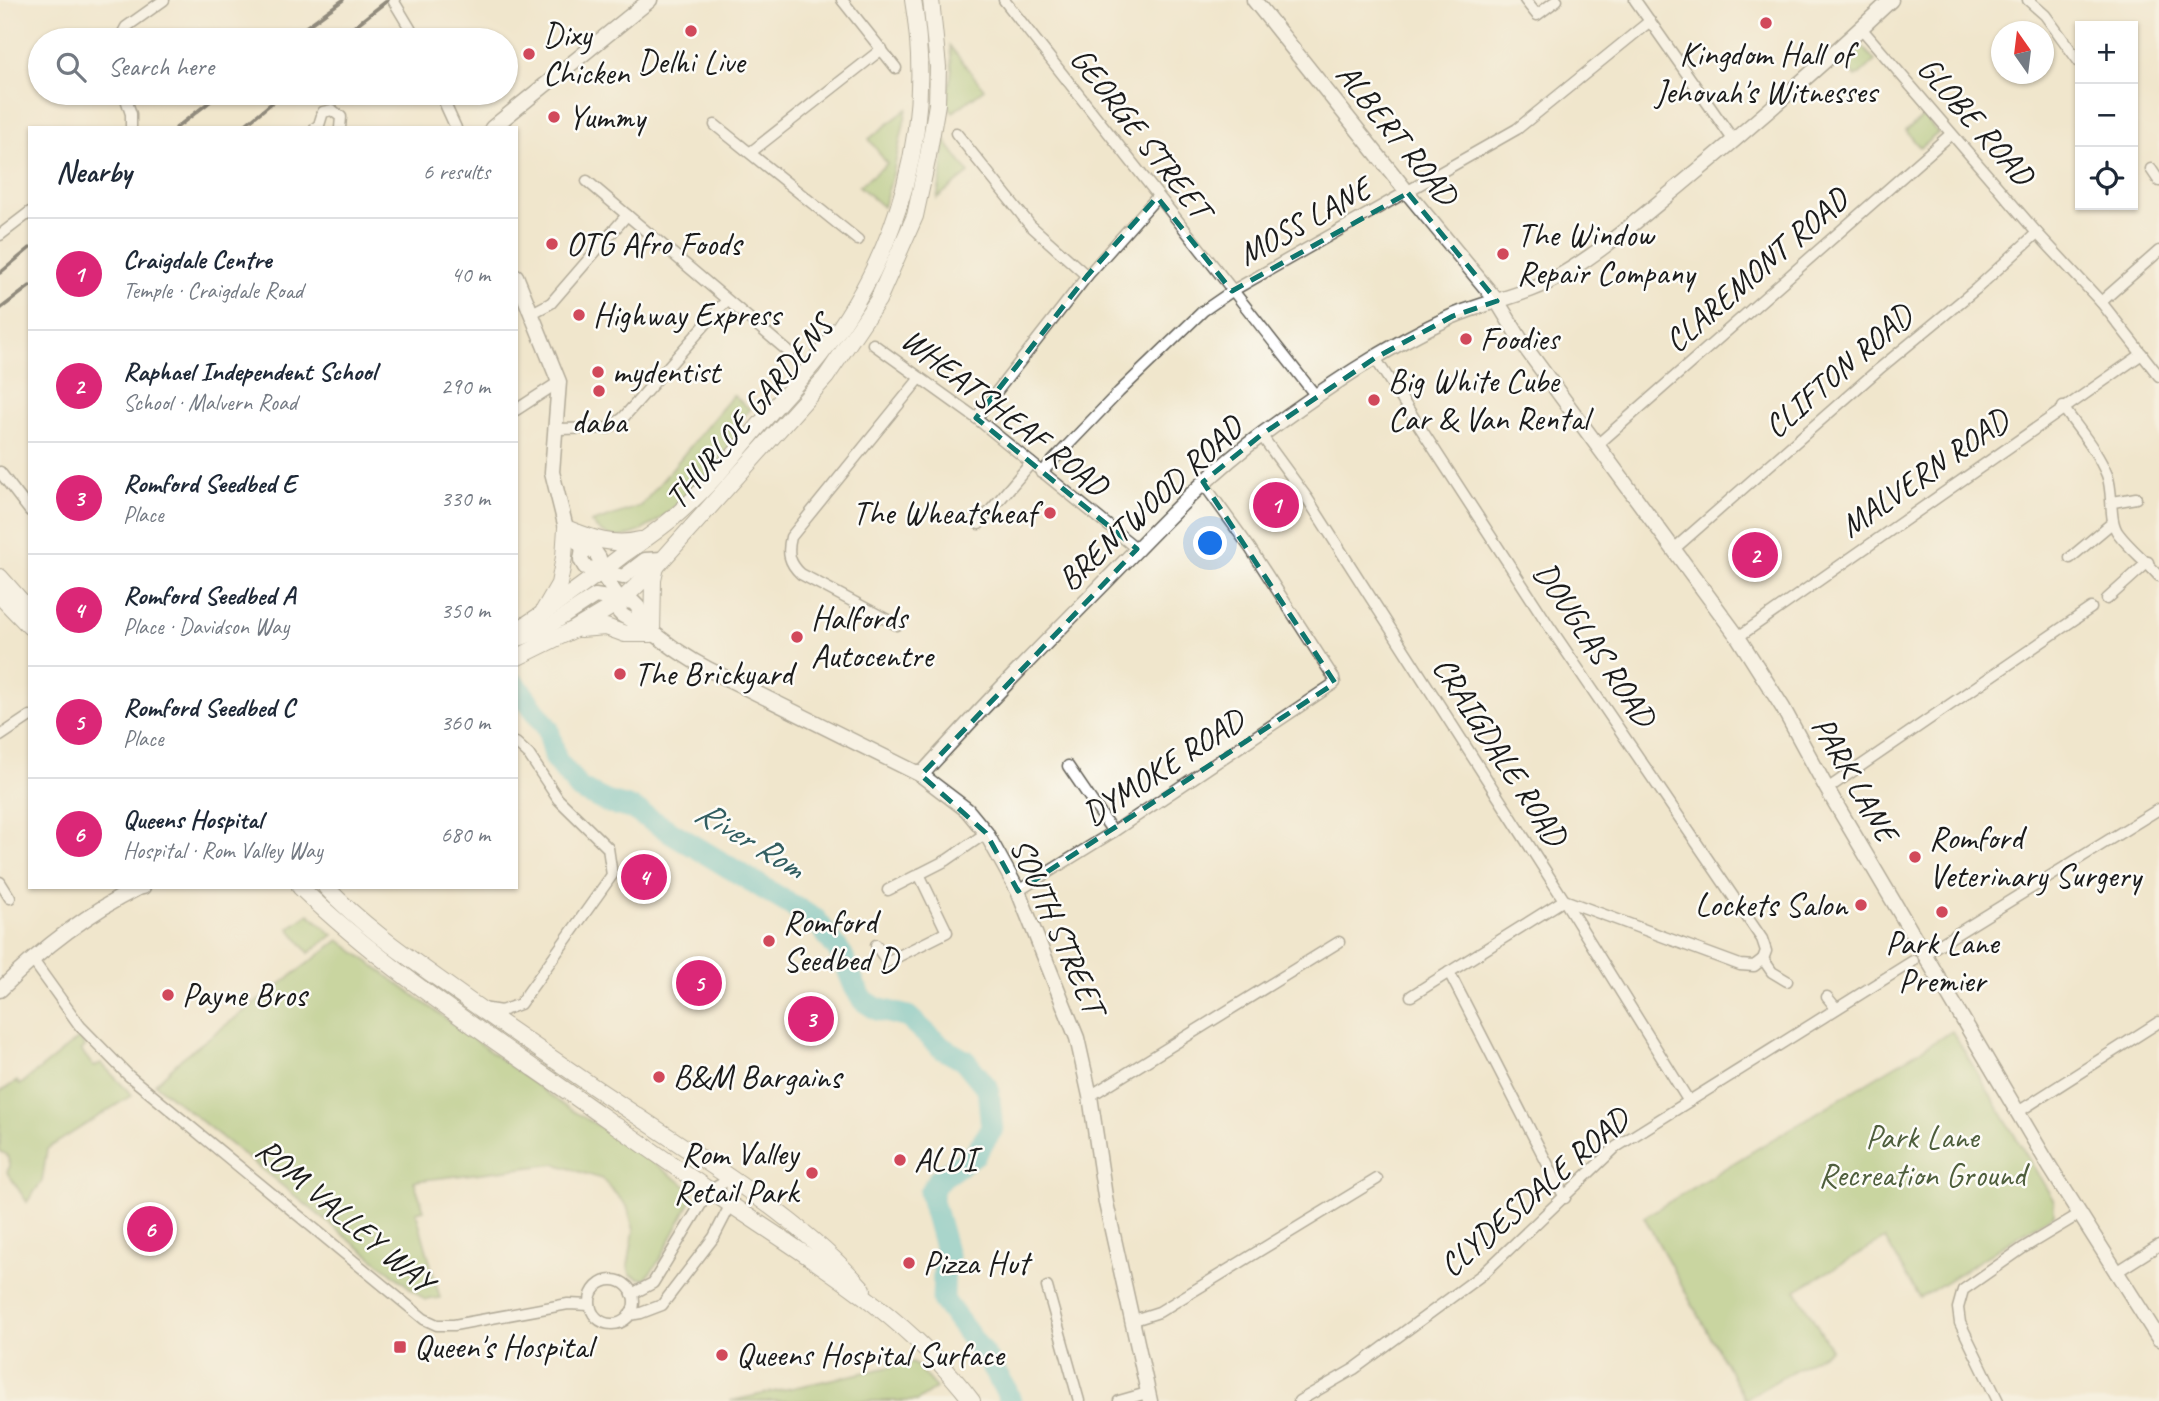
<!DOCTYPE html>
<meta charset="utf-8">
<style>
:root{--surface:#fff;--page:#f2f2f3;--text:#1f2937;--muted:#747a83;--line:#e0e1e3;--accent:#db2777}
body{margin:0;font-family:Caveat,sans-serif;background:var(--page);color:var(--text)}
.controls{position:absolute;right:21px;top:21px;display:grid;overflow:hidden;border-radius:0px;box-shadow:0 2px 5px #0004}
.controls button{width:63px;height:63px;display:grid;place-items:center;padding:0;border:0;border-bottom:2px solid var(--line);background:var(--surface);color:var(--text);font:35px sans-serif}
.compass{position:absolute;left:1991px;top:21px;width:63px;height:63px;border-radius:50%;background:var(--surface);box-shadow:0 2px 5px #0004;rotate:346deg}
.you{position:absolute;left:1211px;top:544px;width:24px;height:24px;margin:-18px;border:5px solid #fff;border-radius:50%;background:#1a73e8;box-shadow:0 0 0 10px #1a73e833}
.badge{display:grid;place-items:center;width:46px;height:46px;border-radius:50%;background:var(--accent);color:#fff;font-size:23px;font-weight:700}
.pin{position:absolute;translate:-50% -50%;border:4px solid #fff;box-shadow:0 2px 7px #0006}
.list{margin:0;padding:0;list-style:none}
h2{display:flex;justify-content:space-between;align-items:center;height:91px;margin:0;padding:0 28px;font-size:30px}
h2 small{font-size:23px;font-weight:400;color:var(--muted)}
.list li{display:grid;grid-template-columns:46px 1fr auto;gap:21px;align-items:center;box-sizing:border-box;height:112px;padding:0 28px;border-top:2px solid var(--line)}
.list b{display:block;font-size:26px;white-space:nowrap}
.list p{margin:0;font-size:23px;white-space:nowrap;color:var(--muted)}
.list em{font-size:23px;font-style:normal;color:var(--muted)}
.icon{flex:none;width:38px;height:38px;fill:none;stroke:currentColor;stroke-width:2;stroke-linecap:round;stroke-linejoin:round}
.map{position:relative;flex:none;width:2159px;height:1401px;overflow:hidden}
.search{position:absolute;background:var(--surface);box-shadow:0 2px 5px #0004;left:28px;top:28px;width:490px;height:77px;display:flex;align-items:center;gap:18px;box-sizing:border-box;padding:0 24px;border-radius:38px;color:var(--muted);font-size:26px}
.panel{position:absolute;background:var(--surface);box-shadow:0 2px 5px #0004;left:28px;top:126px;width:490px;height:763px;border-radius:0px}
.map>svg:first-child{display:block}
</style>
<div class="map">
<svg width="2159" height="1401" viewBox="0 0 2159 1401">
<rect width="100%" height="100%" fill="#fdfcf7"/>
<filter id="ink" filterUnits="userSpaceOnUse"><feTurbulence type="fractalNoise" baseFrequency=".0143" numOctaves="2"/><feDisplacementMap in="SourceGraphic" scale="14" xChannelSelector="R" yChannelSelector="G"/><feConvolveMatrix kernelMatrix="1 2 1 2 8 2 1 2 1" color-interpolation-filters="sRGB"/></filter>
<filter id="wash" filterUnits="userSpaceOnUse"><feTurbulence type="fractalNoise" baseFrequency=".00686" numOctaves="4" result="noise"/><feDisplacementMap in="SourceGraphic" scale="28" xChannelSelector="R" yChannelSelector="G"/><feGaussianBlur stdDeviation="1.57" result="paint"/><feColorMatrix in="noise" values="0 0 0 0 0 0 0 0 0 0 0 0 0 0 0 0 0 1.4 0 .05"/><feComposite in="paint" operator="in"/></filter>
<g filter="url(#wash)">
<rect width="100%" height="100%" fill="#f0e6cc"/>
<g fill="#99c06c" stroke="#5a6e44" stroke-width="2">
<polygon points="1860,43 1875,61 1856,77 1841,59"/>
<polygon points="950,46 984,89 953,112 946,103 952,70"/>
<polygon points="907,109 893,174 883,207 859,186 887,164 869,139"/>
<polygon points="1924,116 1938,133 1920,148 1906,131"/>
<polygon points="944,139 969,173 937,198 943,168"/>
<path d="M733,395l17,14 -14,16 7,7c-26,30 -85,108 -129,105 -9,-1 -16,-8 -23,-14l50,-17z"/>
<polygon points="309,914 333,935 309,953 289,928"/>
<polygon points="339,940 563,1105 620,1139 692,1190 692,1199 659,1261 645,1279 638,1278 630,1274 628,1266 634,1230 627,1206 602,1179 556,1164 414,1181 424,1210 416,1212 440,1298 425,1300 155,1084 182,1058"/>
<polygon points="1952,1031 2054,1201 2054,1214 1920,1298 1885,1239 1796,1290 1831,1349 1745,1399 1644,1217"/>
<polygon points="79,1038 85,1047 81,1050 94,1067 101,1063 132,1095 47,1149 42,1181 27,1202 7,1172 10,1166 7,1155 0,1151 0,1092 17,1081 20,1085"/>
<polygon points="913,1362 936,1388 917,1401 730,1401"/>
</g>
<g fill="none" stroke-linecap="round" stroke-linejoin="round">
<g stroke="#52c0c9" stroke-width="23">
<polyline points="516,685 548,729 556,760 580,789 607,802 633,809 816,920 842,955 855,987 863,1000 877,1009 908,1017 942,1048 965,1061 988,1089 992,1129 975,1154 939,1179 930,1193 948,1258"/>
<polyline points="944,1267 943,1300 986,1358 1006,1390 1010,1401"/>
</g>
</g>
</g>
<g filter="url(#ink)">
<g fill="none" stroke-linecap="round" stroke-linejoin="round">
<g stroke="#66635a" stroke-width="13">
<g id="street">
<polyline points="393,0 417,40"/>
<polyline points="842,0 896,68"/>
<polyline points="1004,0 1316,396"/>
<polyline points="1525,0 1537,15 1557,0"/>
<polyline points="1635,0 1734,141"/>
<polyline points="2028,0 2045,15 2080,63"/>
<polyline points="1861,28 2037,233 2101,302 2159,376"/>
<polyline points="119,40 126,27 164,0"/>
<polyline points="124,93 131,114 131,128"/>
<polyline points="440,93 456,128"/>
<polyline points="715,125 858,240"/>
<polyline points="315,128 319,125 323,112 332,110 341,117 340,128"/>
<polyline points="956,133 1030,225 1087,276"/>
<polyline points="751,152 882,49"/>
<polyline points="2151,169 2159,181"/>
<polyline points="587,181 790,353"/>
<polyline points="0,235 30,212"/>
<polyline points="2101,302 2159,251"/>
<polyline points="532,313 551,303 627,215"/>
<polyline points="873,344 976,418 1137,549"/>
<polyline points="1375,358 1549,626 1762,939 1766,951 1763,959"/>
<path d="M2063,407c15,22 34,43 44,68 7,18 1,44 11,58 11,15 28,28 41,43"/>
<polyline points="516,410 559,382"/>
<polyline points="976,418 1087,276 1157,197"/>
<polyline points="557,429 609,428 623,418 726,301"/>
<polyline points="1261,435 1307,498 1564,900 1688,1100"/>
<polyline points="1596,446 1951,134"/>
<polyline points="0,472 30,511"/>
<polyline points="1041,473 1119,392 1203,311 1232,291 1517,129 1650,21"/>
<polyline points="2113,502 2136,498"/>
<polyline points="979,524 1031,463"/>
<polyline points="1674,549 1879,369 1976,289 2037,233"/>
<polyline points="2070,558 2112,523"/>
<polyline points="2107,599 2148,562"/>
<path d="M897,625l-96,-51c-12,-11 -14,-21 -10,-37l129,-159"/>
<polyline points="1738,637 2142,354"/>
<polyline points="0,736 30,716"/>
<polyline points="1068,766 1113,832"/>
<polyline points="1827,789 2091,608"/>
<polyline points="0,882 10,898"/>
<polyline points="888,890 947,860 986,833"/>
<polyline points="1018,891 1113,832 1335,683 1334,678 1250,548 1203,483"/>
<polyline points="876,945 887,962 947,932 919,874"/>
<polyline points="1924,954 2159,809"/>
<polyline points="32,959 80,1026 129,1076 424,1319 437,1325 454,1325 568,1304 590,1305"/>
<polyline points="1763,959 1772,972 1787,981"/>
<polyline points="1449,972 1565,1198"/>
<polyline points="1411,996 1564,900 1740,965 1754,966 1763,959"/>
<polyline points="1827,997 1836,1008"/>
<polyline points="482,1008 501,1011 520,1004 612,875 608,848 558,799 529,755 516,743"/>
<polyline points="1090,1096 1339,942"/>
<polyline points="2018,1112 2159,1022"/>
<polyline points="2115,1273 2159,1245"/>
<circle cx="612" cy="1302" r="22"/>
<polyline points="1047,1287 1079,1401"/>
<polyline points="632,1294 653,1283 709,1191 732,1178"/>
<polyline points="629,1315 641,1313 662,1305 714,1237 731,1204 732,1178"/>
<polyline points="1131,1321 1159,1312 1377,1179"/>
<polyline points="1119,1401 1147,1393"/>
<polyline points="1299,1401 1354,1369 1483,1274 1616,1147 1913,961"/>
<polyline points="1998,1401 1960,1323 1958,1308 1963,1290 2023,1248 2078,1215"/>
</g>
</g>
<g stroke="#66635a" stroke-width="17">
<g id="secondary">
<polyline points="1254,0 1412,198 1497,301 1525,347 1738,637 1783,708 1827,789 2050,1167 2159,1339"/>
<polyline points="492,128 650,0"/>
<path d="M516,276l43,106 -7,90 14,56 17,20 12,4 4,6 2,15 20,28 -2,11c7,9 16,7 24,13 24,18 38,30 65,44l213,106 46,35 19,23 32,58 59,147 13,58 16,107 44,198"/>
<polyline points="583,548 581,560 585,567 623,577 645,560 662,559"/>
<polyline points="516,640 542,631 595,596 633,602 638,607 641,623"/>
<path d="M921,775c61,-68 124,-132 187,-196 50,-51 98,-104 156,-146 59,-43 121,-86 187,-116 37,-16 78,-22 112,-43 42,-25 78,-57 115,-87 73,-60 144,-122 213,-187"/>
<path d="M0,990c41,-41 86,-76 138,-102l5,-1"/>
</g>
</g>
<g stroke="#66635a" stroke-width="18">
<g id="primary">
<polyline points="0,577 30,611"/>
<polyline points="0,596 30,627"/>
<path d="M544,610l15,-26 5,-27 2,-29c25,10 47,19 74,12"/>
<polyline points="580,629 606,627 625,634 652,634 653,580 656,567"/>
<path d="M516,631c38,-24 73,-50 108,-77 20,-14 41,-28 59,-45 32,-29 58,-63 86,-95 17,-20 36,-39 52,-60 78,-102 114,-226 92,-354"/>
<polyline points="516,658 573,630 621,601 656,567 826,377 878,300 915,216 928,156 937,104 938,67 931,0"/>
<path d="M300,887c71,69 153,125 235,182 58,40 115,81 174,121 92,63 195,121 263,211"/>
<path d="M326,887c41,44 94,78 142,113 71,50 143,99 216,147 61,40 131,87 179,142"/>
</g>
</g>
<use href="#street" stroke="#fff" stroke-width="10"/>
<use href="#secondary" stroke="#fff" stroke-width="14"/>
<use href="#primary" stroke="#fff" stroke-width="16"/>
<g stroke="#1c1c1c" stroke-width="3.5">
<polyline points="288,40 343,0"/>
<polyline points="337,40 388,0"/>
<polyline points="176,128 221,93"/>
<polyline points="241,128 284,93"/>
<polyline points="0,273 30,248"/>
<polyline points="0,309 30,286"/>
</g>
</g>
</g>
<path d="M0 0H2159V1401H0ZM1408,193l89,108 -44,15 -78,42 -114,77 -58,47 132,201 -317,208 -32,-58 -65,-58 216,-226 -161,-131 111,-142 70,-79 75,94z" fill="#f0e6cc" fill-opacity=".55" fill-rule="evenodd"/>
<path fill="none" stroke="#0f766e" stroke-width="5" stroke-dasharray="14 9" stroke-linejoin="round" d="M1408,193l89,108 -44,15 -78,42 -114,77 -58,47 132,201 -317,208 -32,-58 -65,-58 216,-226 -161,-131 111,-142 70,-79 75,94z"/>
<g fill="#d1495b" stroke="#fdfcf7" stroke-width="2.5">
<circle cx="1766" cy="23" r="7"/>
<circle cx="691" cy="31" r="7"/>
<circle cx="529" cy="54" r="7"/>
<circle cx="554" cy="117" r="7"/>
<circle cx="552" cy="244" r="7"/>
<circle cx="1503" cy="254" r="7"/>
<circle cx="579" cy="315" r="7"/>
<circle cx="1466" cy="339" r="7"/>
<circle cx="598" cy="372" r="7"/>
<circle cx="599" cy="391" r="7"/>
<circle cx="1374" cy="400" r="7"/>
<circle cx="1050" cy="513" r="7"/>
<circle cx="797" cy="637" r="7"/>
<circle cx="620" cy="674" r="7"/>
<circle cx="1915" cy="857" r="7"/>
<circle cx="1861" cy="905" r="7"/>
<circle cx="1942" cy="912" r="7"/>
<circle cx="769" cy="941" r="7"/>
<circle cx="168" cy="995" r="7"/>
<circle cx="659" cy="1077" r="7"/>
<circle cx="900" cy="1160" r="7"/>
<circle cx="812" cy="1173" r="7"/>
<circle cx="909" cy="1263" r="7"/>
<rect x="393" y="1340" width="14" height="14" rx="3.5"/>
<circle cx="722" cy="1355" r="7"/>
</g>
<g text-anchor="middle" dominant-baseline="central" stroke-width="5" stroke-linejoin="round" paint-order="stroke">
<g font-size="33" fill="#1c1c1c" stroke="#fdfcf7" text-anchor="start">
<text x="543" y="35">Dixy<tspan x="543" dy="38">Chicken</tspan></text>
<text x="1766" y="54" text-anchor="middle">Kingdom Hall of<tspan x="1766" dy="38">Jehovah's Witnesses</tspan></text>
<text x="691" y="62" text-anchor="middle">Delhi Live</text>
<text x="568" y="117">Yummy</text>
<text x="1517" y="235">The Window<tspan x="1517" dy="38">Repair Company</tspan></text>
<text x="566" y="244">OTG Afro Foods</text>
<text x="593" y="315">Highway Express</text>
<text x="1480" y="339">Foodies</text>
<text x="612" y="372">mydentist</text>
<text x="1388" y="381">Big White Cube<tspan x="1388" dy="38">Car &amp; Van Rental</tspan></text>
<text x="599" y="422" text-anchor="middle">daba</text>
<text x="1036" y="513" text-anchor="end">The Wheatsheaf</text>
<text x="811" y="618">Halfords<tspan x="811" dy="38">Autocentre</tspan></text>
<text x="634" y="674">The Brickyard</text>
<text x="1929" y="838">Romford<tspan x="1929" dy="38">Veterinary Surgery</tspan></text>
<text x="1847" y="905" text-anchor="end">Lockets Salon</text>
<text x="783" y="922">Romford<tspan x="783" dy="38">Seedbed D</tspan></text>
<text x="1942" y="943" text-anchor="middle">Park Lane<tspan x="1942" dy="38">Premier</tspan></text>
<text x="182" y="995">Payne Bros</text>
<text x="673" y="1077">B&amp;M Bargains</text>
<text x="798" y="1154" text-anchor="end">Rom Valley<tspan x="798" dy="38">Retail Park</tspan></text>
<text x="914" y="1160">ALDI</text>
<text x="923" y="1263">Pizza Hut</text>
<text x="414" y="1347">Queen's Hospital</text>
<text x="736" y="1355">Queens Hospital Surface</text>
</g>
<g font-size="33" fill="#1c1c1c" stroke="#fdfcf7">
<text transform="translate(1976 121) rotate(49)">GLOBE ROAD</text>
<text transform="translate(1141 133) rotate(52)">GEORGE STREET</text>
<text transform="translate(1397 134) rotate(51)">ALBERT ROAD</text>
<text transform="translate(1304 221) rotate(-29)">MOSS LANE</text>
<text transform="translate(1756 270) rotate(-41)">CLAREMONT ROAD</text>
<text transform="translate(1838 371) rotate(-41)">CLIFTON ROAD</text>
<text transform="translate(749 412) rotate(-50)">THURLOE GARDENS</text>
<text transform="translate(1005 412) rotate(38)">WHEATSHEAF ROAD</text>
<text transform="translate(1924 473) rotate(-35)">MALVERN ROAD</text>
<text transform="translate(1150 503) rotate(-43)">BRENTWOOD ROAD</text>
<text transform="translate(1595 644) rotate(56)">DOUGLAS ROAD</text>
<text transform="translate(1500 751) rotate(57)">CRAIGDALE ROAD</text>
<text transform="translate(1163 767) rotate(-33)">DYMOKE ROAD</text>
<text transform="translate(1855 779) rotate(60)">PARK LANE</text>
<text transform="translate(1058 926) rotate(66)">SOUTH STREET</text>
<text transform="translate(1534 1192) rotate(-41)">CLYDESDALE ROAD</text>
<text transform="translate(345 1215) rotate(40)">ROM VALLEY WAY</text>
</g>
<g font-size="33" fill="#4e5e3c" stroke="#fdfcf7">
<text x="1922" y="1137">Park Lane<tspan x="1922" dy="38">Recreation Ground</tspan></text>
</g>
<g font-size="35" font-style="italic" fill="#325e61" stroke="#fdfcf7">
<text transform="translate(750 839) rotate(31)">River Rom</text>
</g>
</g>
</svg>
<div class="controls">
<button>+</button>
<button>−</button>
<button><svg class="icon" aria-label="locate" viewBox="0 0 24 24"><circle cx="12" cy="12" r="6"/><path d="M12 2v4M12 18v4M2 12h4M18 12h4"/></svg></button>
</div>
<svg class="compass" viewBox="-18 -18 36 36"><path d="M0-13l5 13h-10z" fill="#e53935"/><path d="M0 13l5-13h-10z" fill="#747a83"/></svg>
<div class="you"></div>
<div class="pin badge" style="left:1276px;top:505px">1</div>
<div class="pin badge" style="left:1755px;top:555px">2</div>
<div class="pin badge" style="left:811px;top:1019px">3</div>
<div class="pin badge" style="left:644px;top:877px">4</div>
<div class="pin badge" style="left:699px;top:983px">5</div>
<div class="pin badge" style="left:150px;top:1229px">6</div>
<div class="search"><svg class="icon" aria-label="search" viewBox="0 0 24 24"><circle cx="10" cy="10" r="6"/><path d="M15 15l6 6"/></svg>Search here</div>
<section class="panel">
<h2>Nearby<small>6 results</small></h2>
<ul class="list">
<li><span class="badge">1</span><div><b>Craigdale Centre</b><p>Temple · Craigdale Road</p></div><em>40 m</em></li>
<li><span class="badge">2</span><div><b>Raphael Independent School</b><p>School · Malvern Road</p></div><em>290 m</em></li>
<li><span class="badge">3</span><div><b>Romford Seedbed E</b><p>Place</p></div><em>330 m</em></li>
<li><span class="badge">4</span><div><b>Romford Seedbed A</b><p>Place · Davidson Way</p></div><em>350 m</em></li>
<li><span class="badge">5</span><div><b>Romford Seedbed C</b><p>Place</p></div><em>360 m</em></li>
<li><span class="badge">6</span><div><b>Queens Hospital</b><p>Hospital · Rom Valley Way</p></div><em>680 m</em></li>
</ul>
</section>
</div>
